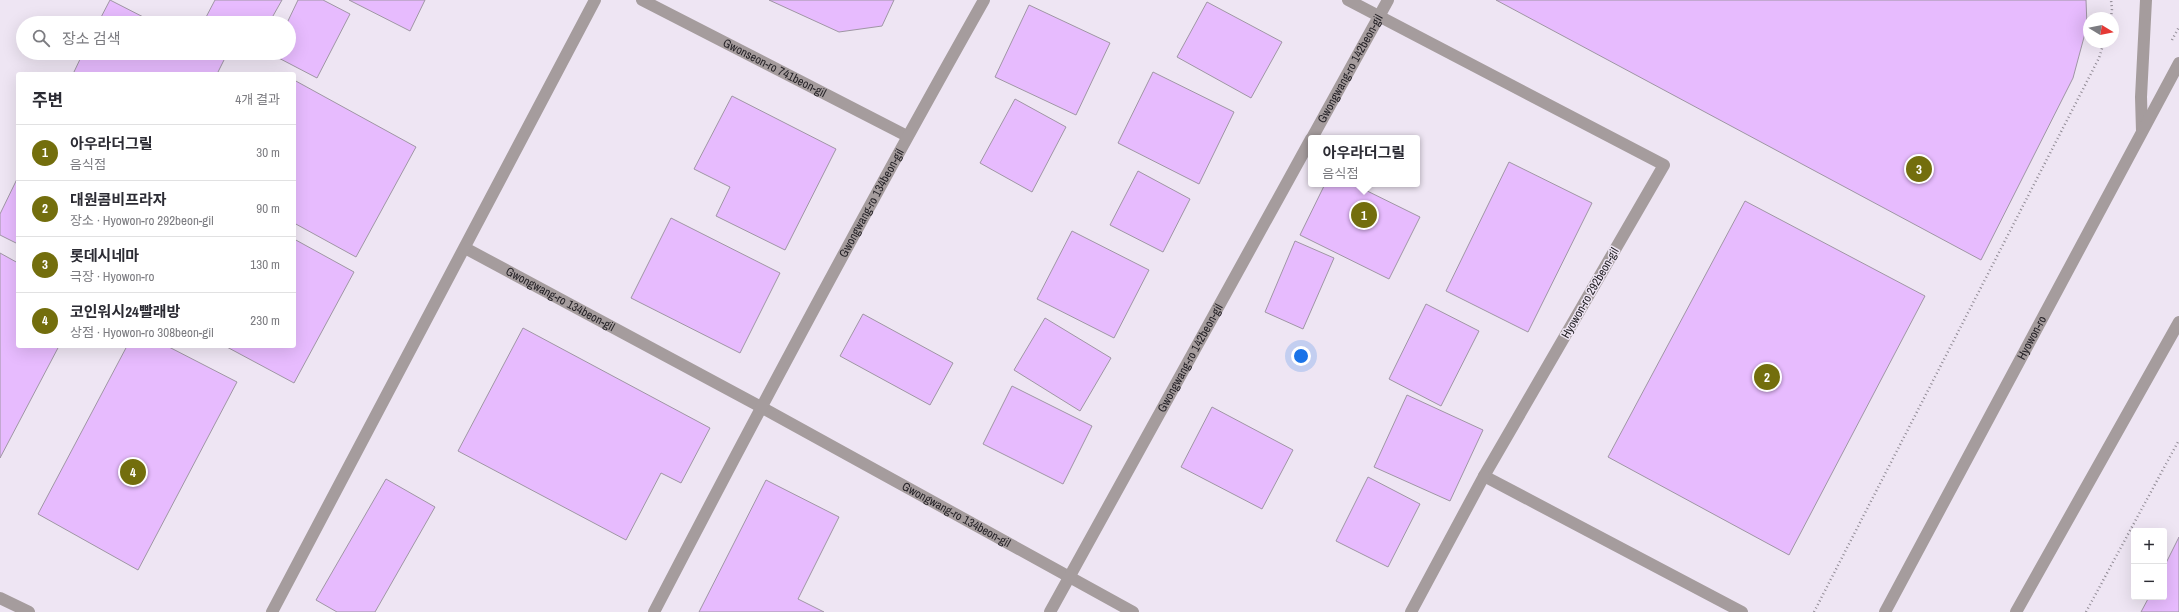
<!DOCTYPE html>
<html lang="ko">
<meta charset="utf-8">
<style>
:root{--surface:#fff;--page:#f2f2f3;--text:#2b2b33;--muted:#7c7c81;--line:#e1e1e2;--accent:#736e0d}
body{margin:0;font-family:"Archivo Narrow","Noto Sans KR",sans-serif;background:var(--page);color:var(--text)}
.controls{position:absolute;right:12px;bottom:12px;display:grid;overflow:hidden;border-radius:4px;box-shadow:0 4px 16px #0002}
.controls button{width:36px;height:36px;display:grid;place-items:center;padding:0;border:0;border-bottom:1px solid var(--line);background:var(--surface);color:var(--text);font:20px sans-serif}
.compass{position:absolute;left:2083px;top:12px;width:36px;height:36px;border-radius:50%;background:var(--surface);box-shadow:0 4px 16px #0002;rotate:100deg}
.you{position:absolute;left:1301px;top:356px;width:14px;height:14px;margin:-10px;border:3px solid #fff;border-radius:50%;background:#1a73e8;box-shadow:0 0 0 6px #1a73e833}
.badge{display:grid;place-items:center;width:26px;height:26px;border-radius:50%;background:var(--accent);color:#fff;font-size:13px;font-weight:700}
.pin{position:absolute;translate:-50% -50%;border:2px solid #fff;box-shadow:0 1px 4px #0006}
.popup{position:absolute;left:1308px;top:135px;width:112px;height:52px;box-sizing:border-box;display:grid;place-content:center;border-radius:4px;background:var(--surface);filter:drop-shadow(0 1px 3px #0005);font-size:13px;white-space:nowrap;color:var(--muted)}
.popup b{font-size:15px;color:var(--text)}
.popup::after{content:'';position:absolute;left:50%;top:100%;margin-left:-8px;border:8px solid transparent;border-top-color:var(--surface)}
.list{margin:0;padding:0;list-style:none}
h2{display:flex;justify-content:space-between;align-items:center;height:52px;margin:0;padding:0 16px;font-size:17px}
h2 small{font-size:13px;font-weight:400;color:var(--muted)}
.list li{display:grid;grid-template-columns:26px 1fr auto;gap:12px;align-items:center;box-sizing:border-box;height:56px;padding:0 16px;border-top:1px solid var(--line)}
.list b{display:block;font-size:15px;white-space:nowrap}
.list p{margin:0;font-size:13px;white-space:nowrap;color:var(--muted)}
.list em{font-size:13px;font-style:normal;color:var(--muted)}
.icon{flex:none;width:22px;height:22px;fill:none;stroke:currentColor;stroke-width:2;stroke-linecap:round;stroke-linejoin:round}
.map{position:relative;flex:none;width:2179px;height:612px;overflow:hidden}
.search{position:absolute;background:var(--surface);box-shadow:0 4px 16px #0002;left:16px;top:16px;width:280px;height:44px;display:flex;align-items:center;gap:10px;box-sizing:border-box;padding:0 14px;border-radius:22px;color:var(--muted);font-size:15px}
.panel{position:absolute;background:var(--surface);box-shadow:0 4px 16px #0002;left:16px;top:72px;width:280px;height:276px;border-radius:4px}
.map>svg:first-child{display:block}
</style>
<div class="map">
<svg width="2179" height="612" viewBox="0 0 2179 612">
<rect width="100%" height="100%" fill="#eee5f3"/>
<g fill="#e7bbfe" stroke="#9f96a4">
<polygon points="110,0 155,23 98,23"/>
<polygon points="215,0 282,0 269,23 208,23 204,21"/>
<polygon points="298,0 323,0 350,14 317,78 271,54 289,53 289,23 287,23"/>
<polygon points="349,0 425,0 410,31"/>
<polygon points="769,0 894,0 882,26 839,32"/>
<polygon points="1496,0 2086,0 2087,26 2073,78 1981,260"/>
<polygon points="1207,2 1282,42 1251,98 1177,57"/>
<polygon points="1029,5 1110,43 1076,115 995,77"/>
<polygon points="83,53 215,53 225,58 217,74 73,74"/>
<polygon points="1153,72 1234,112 1199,184 1118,143"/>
<polygon points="294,80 416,147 356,257 294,223"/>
<polygon points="732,96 836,149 785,250 716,216 730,187 694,169"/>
<polygon points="1015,99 1066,127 1032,192 980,163"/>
<polygon points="1509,162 1592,203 1528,332 1446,291"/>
<polygon points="1138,171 1190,199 1163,252 1110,225"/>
<polygon points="18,177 18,244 0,235 0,214"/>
<polygon points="1325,184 1353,184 1420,217 1389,279 1300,235"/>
<polygon points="1745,201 1925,296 1789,555 1608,457"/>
<polygon points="671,218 780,273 740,353 631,298"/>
<polygon points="1072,231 1149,270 1114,338 1037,299"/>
<polygon points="294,239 354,272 294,383 225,346 294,346"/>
<polygon points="1295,241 1334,258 1303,329 1265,312"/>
<polygon points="0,253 18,263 18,346 59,346 0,458"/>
<polygon points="1426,304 1479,331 1441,406 1389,379"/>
<polygon points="863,314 953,363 930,405 840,356"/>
<polygon points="1045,318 1111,358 1080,411 1014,370"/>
<polygon points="523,328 710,428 681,483 661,473 626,540 458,451"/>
<polygon points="127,346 167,346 237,382 138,570 38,514"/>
<polygon points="1012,386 1092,426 1063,484 983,444"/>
<polygon points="1407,395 1483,430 1450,501 1374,467"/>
<polygon points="1212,407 1293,450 1262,509 1181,467"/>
<polygon points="1368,477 1420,504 1388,567 1336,541"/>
<polygon points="386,479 435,507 375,612 337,612 316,600"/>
<polygon points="766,480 839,517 798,599 824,612 699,612"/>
<polygon points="2179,537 2179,612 2141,612 2149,597 2164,597 2164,567"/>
</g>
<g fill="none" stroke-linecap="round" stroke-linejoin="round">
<g stroke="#908a94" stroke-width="2.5" stroke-dasharray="1 3" stroke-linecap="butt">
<polyline points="2111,18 2112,9 2111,0"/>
<polyline points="2172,40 2179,27"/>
<polyline points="1814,612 2099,58 2104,42"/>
<polyline points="2086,612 2179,440"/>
</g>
<g stroke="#a59c9d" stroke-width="12">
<path id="s1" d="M642,0l265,136"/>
<polyline points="1348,0 1664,165 1484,476 1742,612"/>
<polyline points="2142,131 2141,97 2146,0"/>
<path id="s2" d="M1312,138l76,-138"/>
<path id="s3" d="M465,248l296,159 372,205"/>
<polyline points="0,598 29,612"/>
<polyline points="272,612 595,0"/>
<path id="s4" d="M654,612c107,-206 216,-410 330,-612"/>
<path id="s5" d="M1050,612l261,-473"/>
<polyline points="1411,612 1484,476"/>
<path id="s6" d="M1885,612l294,-549"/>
<polyline points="2016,612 2179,322"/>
</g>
</g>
<g text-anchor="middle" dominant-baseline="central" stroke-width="3" stroke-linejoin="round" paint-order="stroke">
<g font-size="12" fill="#252227" stroke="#eee5f3">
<text stroke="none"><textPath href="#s1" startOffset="149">Gwonseon-ro 741beon-gil</textPath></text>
<text stroke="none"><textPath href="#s2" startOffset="79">Gwongwang-ro 142beon-gil</textPath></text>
<text stroke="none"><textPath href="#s4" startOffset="463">Gwongwang-ro 134beon-gil</textPath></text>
<text transform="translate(1590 293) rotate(-60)">Hyowon-ro 292beon-gil</text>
<text stroke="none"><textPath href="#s3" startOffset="108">Gwongwang-ro 134beon-gil</textPath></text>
<text stroke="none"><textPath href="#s6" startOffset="311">Hyowon-ro</textPath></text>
<text stroke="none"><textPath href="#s5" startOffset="290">Gwongwang-ro 142beon-gil</textPath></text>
<text stroke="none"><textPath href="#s3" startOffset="559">Gwongwang-ro 134beon-gil</textPath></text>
</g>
</g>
</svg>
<div class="controls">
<button>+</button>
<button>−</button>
</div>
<svg class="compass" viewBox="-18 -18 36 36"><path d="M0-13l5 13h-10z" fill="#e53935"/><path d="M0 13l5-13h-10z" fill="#7c7c81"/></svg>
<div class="you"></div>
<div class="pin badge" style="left:1364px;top:215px">1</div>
<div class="popup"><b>아우라더그릴</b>음식점</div>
<div class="pin badge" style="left:1767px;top:377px">2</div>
<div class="pin badge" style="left:1919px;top:169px">3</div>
<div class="pin badge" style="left:133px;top:472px">4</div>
<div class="search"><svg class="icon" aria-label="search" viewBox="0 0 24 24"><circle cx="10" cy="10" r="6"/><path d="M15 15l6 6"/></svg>장소 검색</div>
<section class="panel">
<h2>주변<small>4개 결과</small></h2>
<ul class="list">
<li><span class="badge">1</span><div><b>아우라더그릴</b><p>음식점</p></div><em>30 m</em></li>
<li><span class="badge">2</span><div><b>대원콤비프라자</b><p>장소 · Hyowon-ro 292beon-gil</p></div><em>90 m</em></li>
<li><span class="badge">3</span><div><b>롯데시네마</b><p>극장 · Hyowon-ro</p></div><em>130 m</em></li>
<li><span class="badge">4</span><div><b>코인워시24빨래방</b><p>상점 · Hyowon-ro 308beon-gil</p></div><em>230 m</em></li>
</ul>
</section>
</div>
